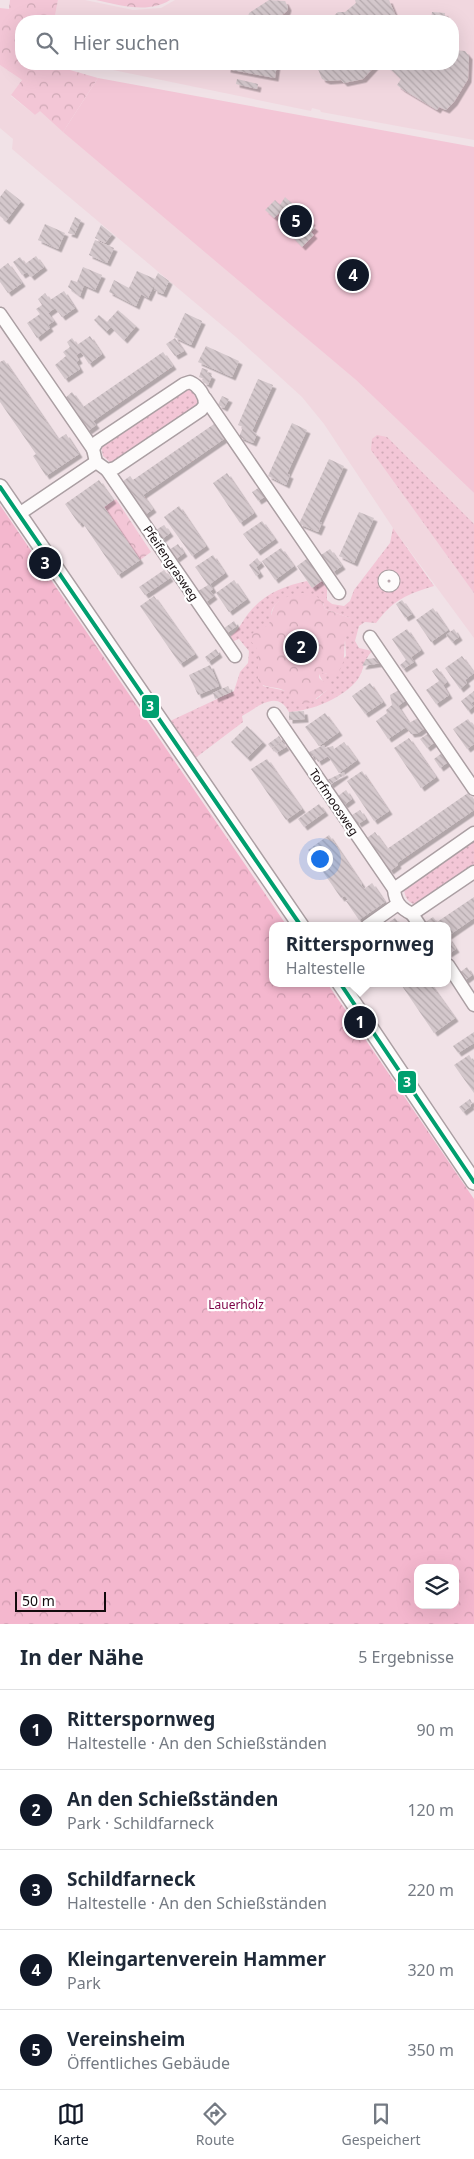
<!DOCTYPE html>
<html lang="de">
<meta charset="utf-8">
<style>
:root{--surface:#fff;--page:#f2f2f3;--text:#1f2937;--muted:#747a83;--line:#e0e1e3;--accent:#111827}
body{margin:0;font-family:"Noto Sans",sans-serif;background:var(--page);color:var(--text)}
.controls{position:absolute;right:15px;bottom:15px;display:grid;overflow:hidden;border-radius:10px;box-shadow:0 5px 20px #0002}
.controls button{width:45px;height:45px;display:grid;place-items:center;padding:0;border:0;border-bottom:1px solid var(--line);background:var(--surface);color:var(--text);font:25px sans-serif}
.scale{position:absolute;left:15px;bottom:12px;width:91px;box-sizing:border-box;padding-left:5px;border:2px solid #130a0d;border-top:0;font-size:14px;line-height:18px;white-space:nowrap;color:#130a0d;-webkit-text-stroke:4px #fff;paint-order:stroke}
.you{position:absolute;left:319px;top:858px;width:18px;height:18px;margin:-12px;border:4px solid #fff;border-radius:50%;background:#1a73e8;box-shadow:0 0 0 8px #1a73e833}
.badge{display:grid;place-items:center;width:32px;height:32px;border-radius:50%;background:var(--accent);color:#fff;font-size:16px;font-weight:700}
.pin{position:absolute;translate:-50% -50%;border:2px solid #fff;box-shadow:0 1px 5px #0006}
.popup{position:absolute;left:269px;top:922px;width:182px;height:65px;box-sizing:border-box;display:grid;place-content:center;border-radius:10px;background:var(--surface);filter:drop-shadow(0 1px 4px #0005);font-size:16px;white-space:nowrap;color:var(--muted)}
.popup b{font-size:19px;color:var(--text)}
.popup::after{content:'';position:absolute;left:50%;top:100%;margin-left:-10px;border:10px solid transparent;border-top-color:var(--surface)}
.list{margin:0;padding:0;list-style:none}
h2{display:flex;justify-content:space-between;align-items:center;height:65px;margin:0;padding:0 20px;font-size:21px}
h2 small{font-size:16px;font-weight:400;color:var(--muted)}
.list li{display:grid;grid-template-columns:32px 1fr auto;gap:15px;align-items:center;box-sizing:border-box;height:80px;padding:0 20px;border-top:1px solid var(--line)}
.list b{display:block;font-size:19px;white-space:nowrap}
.list p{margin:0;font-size:16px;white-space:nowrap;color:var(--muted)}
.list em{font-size:16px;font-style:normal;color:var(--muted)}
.icon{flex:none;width:28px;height:28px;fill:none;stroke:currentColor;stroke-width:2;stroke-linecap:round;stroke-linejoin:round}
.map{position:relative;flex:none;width:474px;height:1624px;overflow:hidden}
.search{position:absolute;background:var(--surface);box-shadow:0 5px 20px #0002;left:15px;right:15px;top:15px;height:55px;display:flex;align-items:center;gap:12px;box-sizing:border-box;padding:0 18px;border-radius:20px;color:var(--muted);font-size:19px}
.sheet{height:465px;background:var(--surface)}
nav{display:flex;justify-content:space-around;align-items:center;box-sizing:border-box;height:70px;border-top:1px solid var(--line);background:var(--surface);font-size:14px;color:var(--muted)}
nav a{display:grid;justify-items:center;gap:2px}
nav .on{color:var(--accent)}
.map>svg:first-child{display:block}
</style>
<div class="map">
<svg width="474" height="1624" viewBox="0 0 474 1624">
<defs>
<pattern id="grass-dots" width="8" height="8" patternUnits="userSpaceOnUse" patternTransform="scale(1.25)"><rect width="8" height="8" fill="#f3c6d6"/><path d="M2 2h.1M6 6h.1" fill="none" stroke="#cfa9b6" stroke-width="1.8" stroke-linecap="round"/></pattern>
<pattern id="forest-crowns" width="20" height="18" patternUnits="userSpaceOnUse" patternTransform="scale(1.25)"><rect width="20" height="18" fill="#f4b7ce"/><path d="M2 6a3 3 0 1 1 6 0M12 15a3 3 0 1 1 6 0" fill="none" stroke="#d09cb0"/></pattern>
<pattern id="park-crowns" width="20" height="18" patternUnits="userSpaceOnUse" patternTransform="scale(1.25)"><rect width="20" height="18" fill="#f3c6d6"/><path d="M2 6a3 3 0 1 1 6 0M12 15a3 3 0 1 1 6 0" fill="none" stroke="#cfa9b6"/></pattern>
<pattern id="building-back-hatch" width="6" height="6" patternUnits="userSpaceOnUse" patternTransform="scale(1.25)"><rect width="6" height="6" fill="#d4c8cc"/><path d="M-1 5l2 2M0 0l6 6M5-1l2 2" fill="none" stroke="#b5aaae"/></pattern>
<filter id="shadow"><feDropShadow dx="3.5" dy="3.5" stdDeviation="0" flood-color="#0004"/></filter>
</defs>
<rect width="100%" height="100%" fill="#f1e2e7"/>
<g fill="#f1d7df">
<polygon points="58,0 85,0 133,10 161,8 175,0 474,0 474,140 321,112 320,110 312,108 311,111 84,64 453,64 453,21 54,21"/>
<polygon points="0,65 22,80 11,96 35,115 40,110 356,380 474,493 474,638 393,528 324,424 302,397 236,337 12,149 13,139 0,128"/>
</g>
<g fill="url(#grass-dots)" fill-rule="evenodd">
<path d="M190,388c7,4 9,11 9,18l-77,54 -11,3 -8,-7 -2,-10 80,-57z"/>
<polygon points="377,435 387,437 474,524 474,593 371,450 372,439"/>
<path d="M393,528l41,58c-27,8 -41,14 -58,37l-11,-1 -6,4 -4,15 4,7 13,3c-9,10 -8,19 -14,28 -14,19 -47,32 -69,33 -12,-23 -31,-5 -47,4l1,6 -49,37 -26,-37 66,-31 6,-19 8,-9 1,-12 -10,-12 -8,3 -3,-4c10,-6 13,-15 20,-24 15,-20 36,-28 59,-33l5,7 11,-8 4,5v15l5,4 12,2 6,-5 4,-11 36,-47zM279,601l44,2 2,6 25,9 -5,21 1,17 -18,18 -7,-2 -2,2 8,16 -10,9 -23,1 -8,-9 -23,-5c-6,-26 -6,-38 6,-61 6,-12 -3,-11 10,-24z"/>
<path d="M474,838v30l-55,37c-10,0 -15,-8 -15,-17z"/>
</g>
<path fill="url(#forest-crowns)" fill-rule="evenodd" d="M0,505l287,421h-15v57h55l147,216v425h-474zM418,1568h37v37h-37z"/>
<g fill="url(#park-crowns)">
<polygon points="10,0 58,0 54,21 21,21 21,64 49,64 98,78 63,132 40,111 35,115 11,95 22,80 0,65 0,8 9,9"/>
<path d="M96,0h74c-22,14 -50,5 -74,0z"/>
<polygon points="116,499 151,552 140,560 104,507"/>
<path d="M298,593c14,0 23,2 27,16l25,9c2,7 -3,15 -5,22 -2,16 2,24 -11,37l-9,-4 -6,1v4l10,8v3c-11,6 -20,21 -34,12 -5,-3 -7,-9 -12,-11 -8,-4 -19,-1 -25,-9v-31l-8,-10v-4l4,-4 15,-7c5,-23 5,-24 29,-32z"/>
</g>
<polygon fill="#f3c6d6" points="98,78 474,147 474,493 356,380 63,132"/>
<g fill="url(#building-back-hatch)" filter="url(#shadow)">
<polygon points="269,0 285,1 288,7 287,11 282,15 283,17 279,21 250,21 248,18 249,13"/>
<polygon points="355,0 389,0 398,21 330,21 331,18 338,12 345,12 356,3"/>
<polygon points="432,12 445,13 445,20 431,19"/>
<polygon points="455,50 465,51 469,56 468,79 454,102 446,110 439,107 437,110 402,89 397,85 401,79 385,64 453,64 453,52"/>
<polygon points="228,64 277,64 275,78 227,69"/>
<polygon points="316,64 375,64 375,66 363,79 344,83 341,80 327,81 322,79"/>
<polygon points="237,79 258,84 257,89 236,84"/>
<polygon points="6,189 21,201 6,221 0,216 0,197"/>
<polygon points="285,197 312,222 310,224 315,228 311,232 314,235 302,247 278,222 289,210 286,207 274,218 265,210 275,200 280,205"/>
<polygon points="75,217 81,220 74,235 68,233"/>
<polygon points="45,224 65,233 58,249 38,240"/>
<polygon points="101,225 112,234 105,243 95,238"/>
<polygon points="95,240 114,248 107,263 89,255"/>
<polygon points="36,256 44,267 31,277 27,272 22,275 13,262 20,257 25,264"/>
<polygon points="8,263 22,283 8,293 0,282 0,269"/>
<polygon points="83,267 102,275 95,290 84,285 80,296 68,287 71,280 77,282"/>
<polygon points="137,271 155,279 158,273 169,281 163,294 154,290 155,283 148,298 141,294 136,306 109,292 114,280 129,288"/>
<polygon points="64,291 75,308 62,317 55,308 48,313 54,321 48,325 50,328 37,338 27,323 40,314 36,309 42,305 38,299 45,293 50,300"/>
<polygon points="118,310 136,326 124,340 111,327 106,332 94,320 99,315 107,322"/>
<polygon points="185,313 202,321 191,345 174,337"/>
<polygon points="90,336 102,354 89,364 81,352 76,355 79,360 76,362 80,369 65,379 55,365 66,356 63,352 70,347 67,342 72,338 77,345"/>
<polygon points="175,338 184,351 175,356 166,344"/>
<polygon points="206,346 239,361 232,377 198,362"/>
<polygon points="163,352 173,366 93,421 96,425 88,431 65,398 72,392 83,407"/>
<polygon points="4,360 58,439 66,434 79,454 46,476 33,456 36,454 0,402 0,362"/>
<polygon points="202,368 208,370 207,373 212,376 208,385 203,382 204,379 199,377"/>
<polygon points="258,379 273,385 252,431 257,434 253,443 239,437 243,427 238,425"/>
<polygon points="222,396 229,399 224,408 218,405"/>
<polygon points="292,423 307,430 287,474 290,475 286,485 268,476"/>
<polygon points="214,424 224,439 143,495 153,509 145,515 122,482 130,476 133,480"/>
<polygon points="329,459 344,466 319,522 322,523 318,532 299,524"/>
<polygon points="227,473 254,513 240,523 213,483"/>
<polygon points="99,480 113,500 104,507 140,560 118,575 82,522 79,524 65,504"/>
<polygon points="260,487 266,496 258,501 252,492"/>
<polygon points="179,506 206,546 192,556 164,517"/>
<polygon points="359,512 374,518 354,563 339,556"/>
<polygon points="262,521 275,539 257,552 243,534"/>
<polygon points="164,525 170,533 162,539 156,530"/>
<polygon points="178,544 184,553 176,559 169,550"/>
<polygon points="281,548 294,566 275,580 262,561"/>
<polygon points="330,549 342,566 333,572 321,555"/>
<polygon points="213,555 225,573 210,584 213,589 210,591 214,596 206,602 198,591 208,585 195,567"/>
<polygon points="257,558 261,563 256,567 260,573 256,576 249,565"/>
<polygon points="308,558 323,580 312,588 297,566"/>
<polygon points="164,570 170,578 145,595 139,587"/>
<polygon points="234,580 247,599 229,612 216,593"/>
<polygon points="154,596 195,654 180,664 140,606"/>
<polygon points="402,600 412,614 405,618 396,604"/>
<polygon points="433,608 448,630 431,642 416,620"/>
<polygon points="234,621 237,626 227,633 223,629"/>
<polygon points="407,629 421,650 411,657 414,662 403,669 400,665 406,660 392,639"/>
<polygon points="454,629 459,637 452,642 446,635"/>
<polygon points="216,649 219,654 208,662 205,657"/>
<polygon points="462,656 474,673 465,680 467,683 460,689 445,668"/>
<polygon points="377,658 382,663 362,666 366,659"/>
<polygon points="210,665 219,686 198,695 189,675"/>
<polygon points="437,668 447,682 443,685 449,695 436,704 426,690 439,681 432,671"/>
<polygon points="370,683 383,702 365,714 352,696"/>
<polygon points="228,686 231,692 215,699 213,693"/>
<polygon points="399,690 406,700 398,706 409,723 418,718 425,728 418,733 411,734 406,727 388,739 376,721 387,713 386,710 392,705 390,695"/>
<polygon points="474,691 474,701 471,703 474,706 468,711 461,701"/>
<polygon points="304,711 305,719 289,720 289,712"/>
<polygon points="325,713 339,732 319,746 305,727"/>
<polygon points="468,719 474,727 474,744 467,749 453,729"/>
<polygon points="247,726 263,742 247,758 231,742"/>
<polygon points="429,733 435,742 427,748 420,739"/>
<polygon points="279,736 282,741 271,748 268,744"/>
<polygon points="409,738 436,777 421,788 394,748"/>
<polygon points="282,742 286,747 276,753 273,748"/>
<polygon points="344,742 357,760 339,773 328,756 318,762 314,755 311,757 309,752 324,745 325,748 333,746 334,749"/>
<polygon points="442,753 448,762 440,768 434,759"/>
<polygon points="267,759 302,809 286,820 251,769"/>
<polygon points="362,771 389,811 374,821 347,781"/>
<polygon points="344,772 345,774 330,785 327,780"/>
<polygon points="346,790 352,799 344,805 338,796"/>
<polygon points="468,793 474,801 474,810 397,863 398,865 390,871 367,838 375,832 387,849"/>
<polygon points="319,804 325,812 304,827 298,819"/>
<polygon points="360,810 366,819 358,824 352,815"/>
<polygon points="329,835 362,884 361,885 364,889 372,883 385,902 359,920 346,901 348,900 345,896 341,898 308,850"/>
<polygon points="474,897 474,918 448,936 448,926 426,926 424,923 433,917 437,922"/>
<polygon points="395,918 401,926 384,926"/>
<polygon points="448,937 456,949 448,954"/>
<polygon points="467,967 472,975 464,981 459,973"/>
<polygon points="400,983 430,983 455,1018 434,1033"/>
<polygon points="474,1032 474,1043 458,1053 453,1046"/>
<polygon points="469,1055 474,1063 474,1093 454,1065"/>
<polygon points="470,1099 472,1103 470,1104 471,1106 463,1112 459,1107"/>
</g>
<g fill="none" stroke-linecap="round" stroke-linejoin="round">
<g stroke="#ab9fa3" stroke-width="11">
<circle id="pedestrian" cx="389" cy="581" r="6"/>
</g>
<g stroke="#ab9fa3" stroke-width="15">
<g id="minor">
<polyline points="0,314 93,449"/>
<path d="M190,382c9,4 15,13 15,23l-4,5 -86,58 -8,2 -11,-8 -3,-13 4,-7 87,-58z"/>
<polyline points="205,398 339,593"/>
<polyline points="107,470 235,656"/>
<polyline points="19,514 96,462"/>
<polyline points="370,637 474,789"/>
<polyline points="274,714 394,889"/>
<path d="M474,833l-80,56c1,13 6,19 18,25l62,-42"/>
<polyline points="412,914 420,926"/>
<polyline points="367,926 398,904"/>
<polyline points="448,965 474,1005"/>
</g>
</g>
<g stroke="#ab9fa3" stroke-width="18">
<g id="tertiary">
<polyline points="0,487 301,926"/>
<polyline points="340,983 474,1182"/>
</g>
</g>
<use href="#pedestrian" stroke="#fdfbfb" stroke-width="9"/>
<use href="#minor" stroke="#fdfbfb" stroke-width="12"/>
<use href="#tertiary" stroke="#fdfbfb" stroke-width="15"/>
<g stroke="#fff" stroke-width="8">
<g id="bus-1">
<polyline points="0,487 301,926"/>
<polyline points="340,983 474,1182"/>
</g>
</g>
<use href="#bus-1" stroke="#009f6f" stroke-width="4"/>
</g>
<g text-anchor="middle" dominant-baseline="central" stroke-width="4.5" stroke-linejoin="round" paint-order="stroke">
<g font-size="12" fill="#130a0d" stroke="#fff">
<text transform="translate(171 563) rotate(56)">Pfeifengrasweg</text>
<text transform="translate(334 802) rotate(56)">Torfmoosweg</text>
</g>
<g font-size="12" fill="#7b0145" stroke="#fff">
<text x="236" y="1304">Lauerholz</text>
</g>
</g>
<g stroke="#fff" stroke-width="2">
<rect x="141" y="694" width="19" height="25" rx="5" fill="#009f6f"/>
<rect x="397" y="1070" width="20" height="24" rx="5" fill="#009f6f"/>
</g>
<g font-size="14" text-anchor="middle" font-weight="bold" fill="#fff">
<text x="150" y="711">3</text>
<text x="407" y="1087">3</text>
</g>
</svg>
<div class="controls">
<button><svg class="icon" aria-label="layers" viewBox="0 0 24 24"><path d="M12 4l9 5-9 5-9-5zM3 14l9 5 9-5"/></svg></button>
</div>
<div class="scale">50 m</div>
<div class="you"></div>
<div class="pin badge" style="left:360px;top:1022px">1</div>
<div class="popup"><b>Ritterspornweg</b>Haltestelle</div>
<div class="pin badge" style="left:301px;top:647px">2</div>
<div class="pin badge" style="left:45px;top:563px">3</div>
<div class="pin badge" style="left:353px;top:275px">4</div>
<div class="pin badge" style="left:296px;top:221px">5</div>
<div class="search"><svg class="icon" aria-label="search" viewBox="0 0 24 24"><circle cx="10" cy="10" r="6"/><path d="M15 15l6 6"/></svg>Hier suchen</div>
</div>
<section class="sheet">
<h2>In der Nähe<small>5 Ergebnisse</small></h2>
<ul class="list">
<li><span class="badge">1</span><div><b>Ritterspornweg</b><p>Haltestelle · An den Schießständen</p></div><em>90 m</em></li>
<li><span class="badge">2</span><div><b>An den Schießständen</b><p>Park · Schildfarneck</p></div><em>120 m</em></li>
<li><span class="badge">3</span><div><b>Schildfarneck</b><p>Haltestelle · An den Schießständen</p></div><em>220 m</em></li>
<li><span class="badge">4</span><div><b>Kleingartenverein Hammer</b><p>Park</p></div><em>320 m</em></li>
<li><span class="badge">5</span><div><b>Vereinsheim</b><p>Öffentliches Gebäude</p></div><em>350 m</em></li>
</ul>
</section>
<nav>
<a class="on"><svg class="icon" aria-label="map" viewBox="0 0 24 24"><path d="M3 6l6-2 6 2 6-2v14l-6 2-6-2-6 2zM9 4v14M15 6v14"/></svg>Karte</a>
<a><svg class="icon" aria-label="directions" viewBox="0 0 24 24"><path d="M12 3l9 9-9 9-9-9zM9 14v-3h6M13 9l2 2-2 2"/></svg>Route</a>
<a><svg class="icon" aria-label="saved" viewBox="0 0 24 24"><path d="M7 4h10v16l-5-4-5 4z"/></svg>Gespeichert</a>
</nav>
